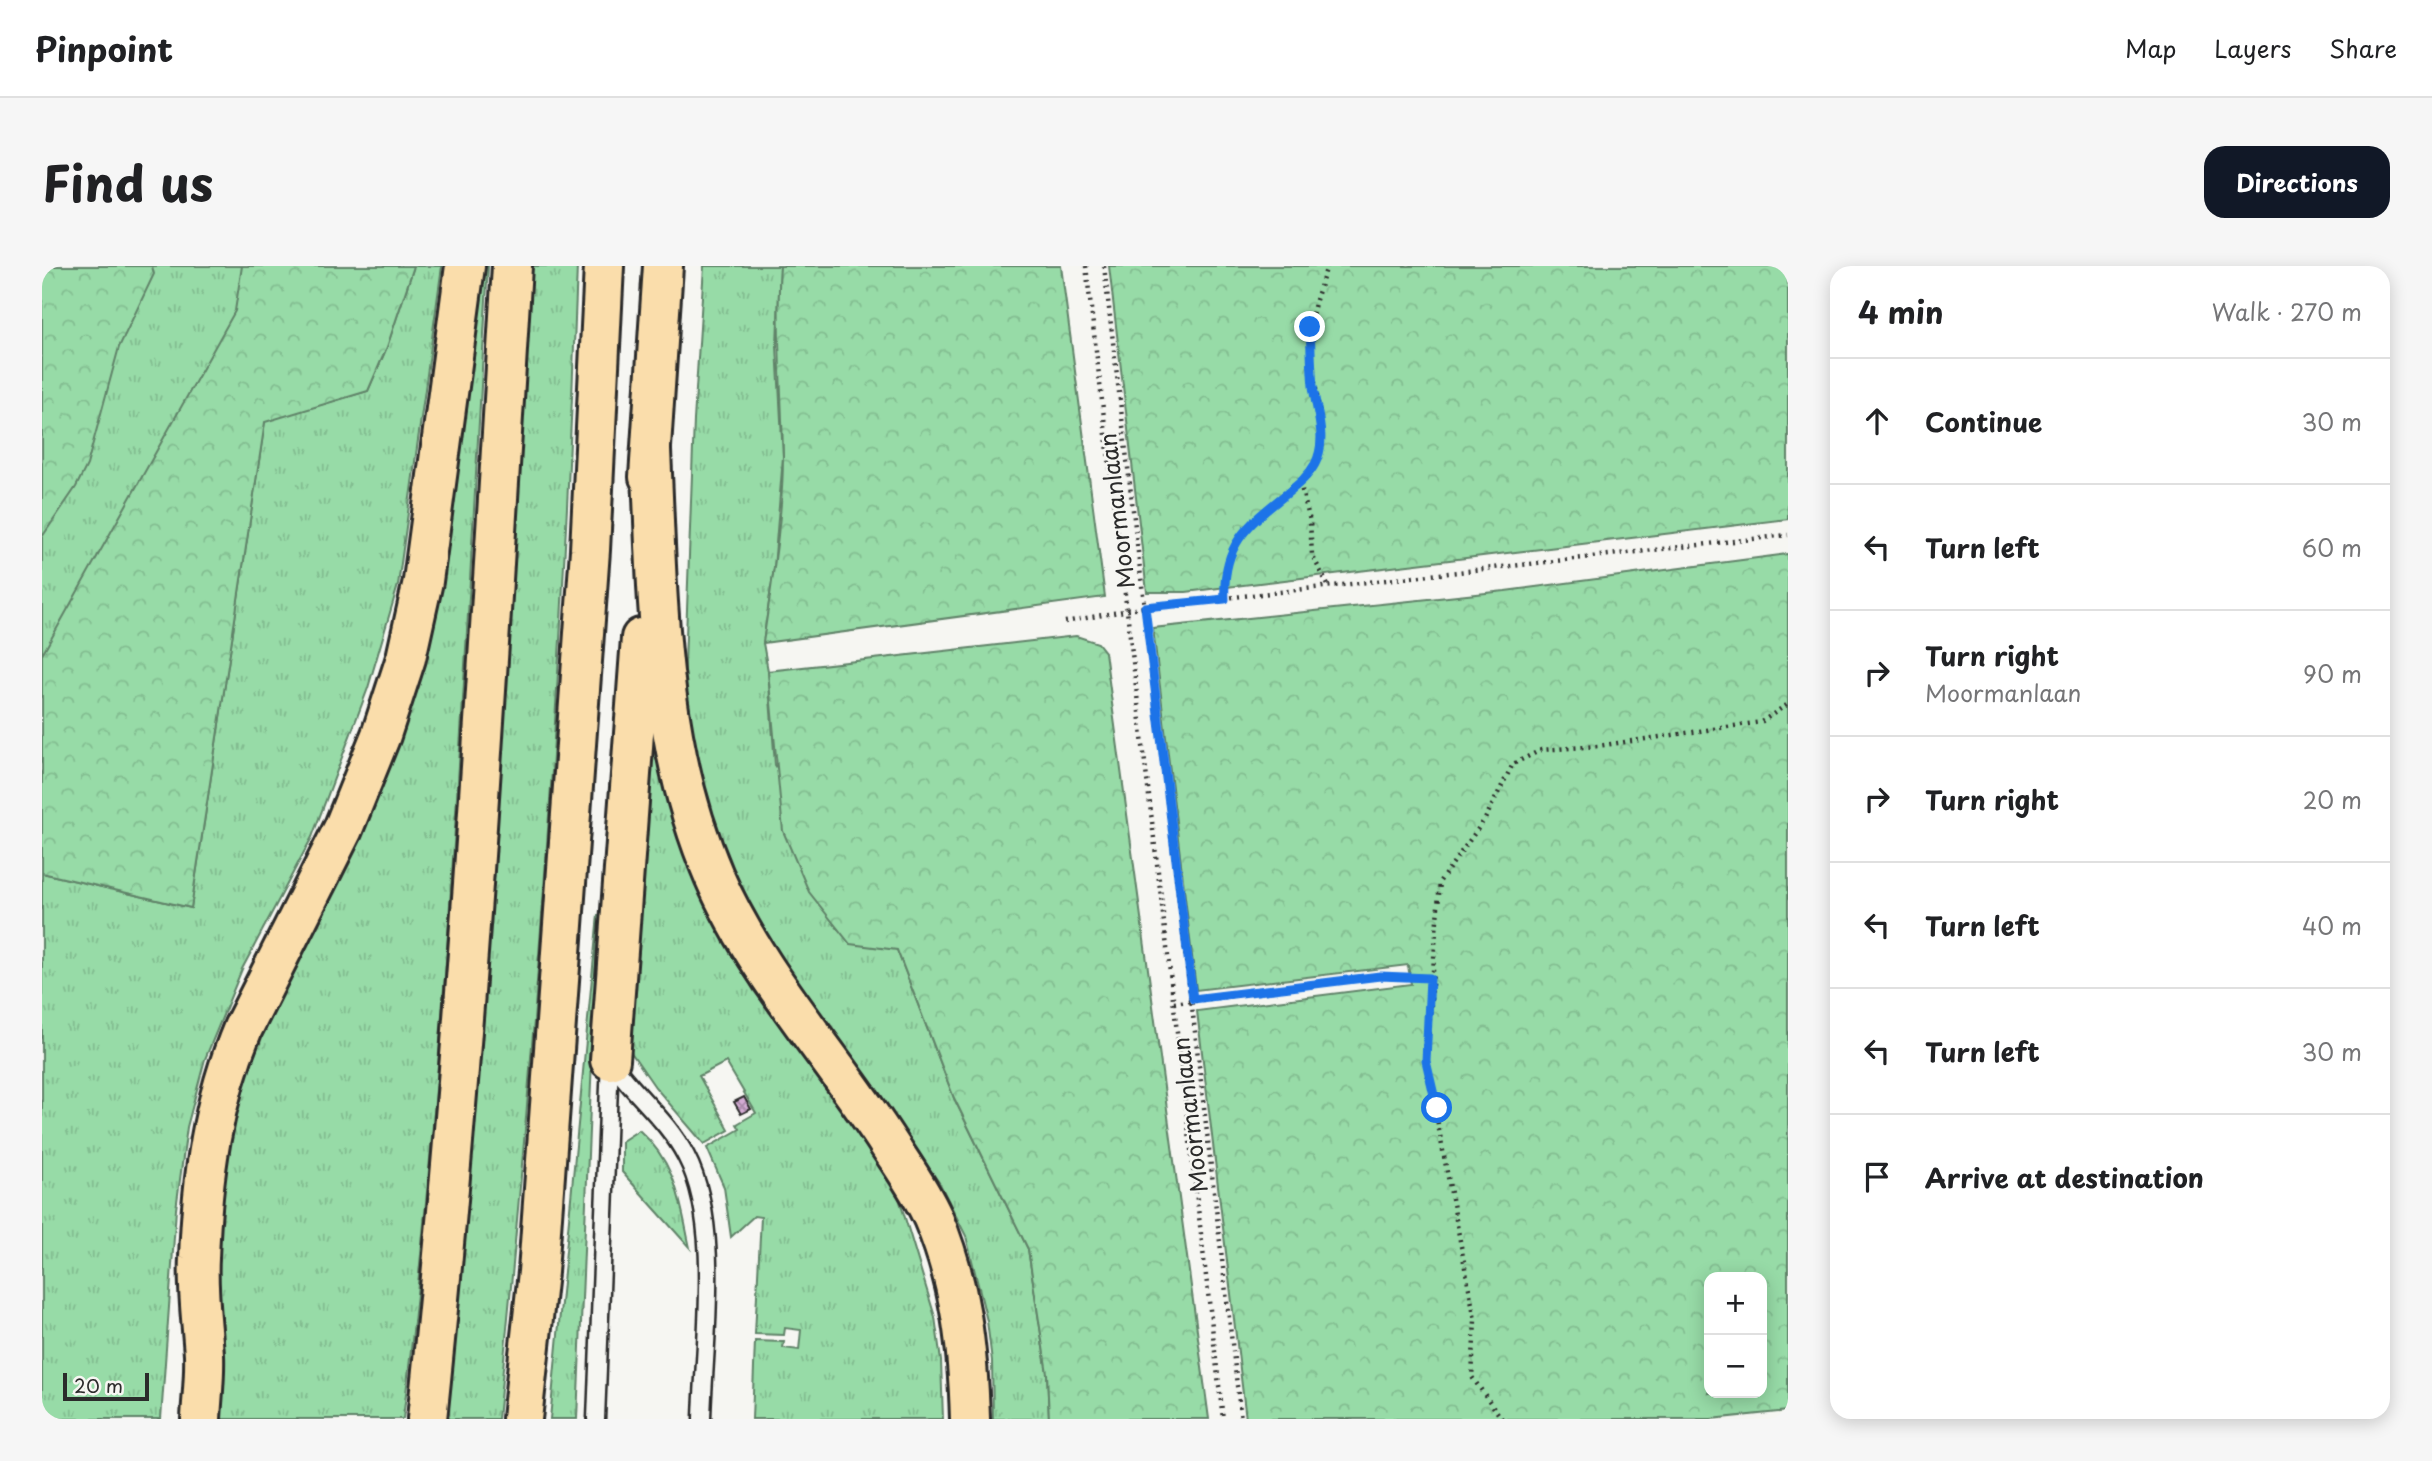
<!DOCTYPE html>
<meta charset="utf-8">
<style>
:root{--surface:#fff;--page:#f6f6f6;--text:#202124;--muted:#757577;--line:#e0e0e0;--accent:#111827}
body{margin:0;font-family:"Playpen Sans",sans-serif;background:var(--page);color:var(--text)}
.controls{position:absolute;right:21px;bottom:21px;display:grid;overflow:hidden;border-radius:14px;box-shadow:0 4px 18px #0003}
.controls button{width:63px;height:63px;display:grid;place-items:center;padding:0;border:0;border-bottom:2px solid var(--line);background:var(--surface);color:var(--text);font:35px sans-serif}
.scale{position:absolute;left:21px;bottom:18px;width:86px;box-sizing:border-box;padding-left:7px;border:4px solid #2b2b2b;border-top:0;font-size:19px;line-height:24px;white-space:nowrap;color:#2b2b2b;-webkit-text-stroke:5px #f6f6f2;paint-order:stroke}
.stop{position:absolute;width:21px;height:21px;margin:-16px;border:5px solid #1a73e8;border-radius:50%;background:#fff}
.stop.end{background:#1a73e8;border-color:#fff;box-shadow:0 2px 7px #0008}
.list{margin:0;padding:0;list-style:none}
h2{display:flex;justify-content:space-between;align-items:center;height:91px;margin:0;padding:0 28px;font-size:30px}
h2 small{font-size:23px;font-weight:400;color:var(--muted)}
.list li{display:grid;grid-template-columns:46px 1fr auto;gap:21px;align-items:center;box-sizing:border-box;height:126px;padding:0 28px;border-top:2px solid var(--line)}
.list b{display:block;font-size:26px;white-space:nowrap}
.list p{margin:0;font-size:23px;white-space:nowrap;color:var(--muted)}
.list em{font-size:23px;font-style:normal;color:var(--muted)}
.icon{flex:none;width:38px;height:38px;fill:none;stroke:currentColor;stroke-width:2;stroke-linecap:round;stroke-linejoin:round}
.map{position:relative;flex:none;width:1746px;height:1153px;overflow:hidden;border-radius:21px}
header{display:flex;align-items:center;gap:42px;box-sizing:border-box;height:98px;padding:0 35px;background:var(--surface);border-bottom:2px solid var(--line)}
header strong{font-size:33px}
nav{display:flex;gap:38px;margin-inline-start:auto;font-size:24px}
.intro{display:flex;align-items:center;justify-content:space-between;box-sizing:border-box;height:168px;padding:0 42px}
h1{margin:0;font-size:49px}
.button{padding:18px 32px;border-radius:21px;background:var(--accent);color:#fff;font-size:24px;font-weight:700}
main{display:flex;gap:42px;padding:0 42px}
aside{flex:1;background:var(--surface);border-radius:21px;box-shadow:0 4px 18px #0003}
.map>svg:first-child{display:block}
</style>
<header>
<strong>Pinpoint</strong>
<nav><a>Map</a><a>Layers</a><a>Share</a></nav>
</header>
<div class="intro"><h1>Find us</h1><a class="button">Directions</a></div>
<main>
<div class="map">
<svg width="1746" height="1153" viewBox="0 0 1746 1153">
<defs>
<pattern id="grass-tufts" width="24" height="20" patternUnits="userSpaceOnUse" patternTransform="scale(1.75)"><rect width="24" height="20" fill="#97dba7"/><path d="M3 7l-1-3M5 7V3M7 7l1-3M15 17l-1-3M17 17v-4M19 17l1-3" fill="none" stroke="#82bc90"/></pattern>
<pattern id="forest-crowns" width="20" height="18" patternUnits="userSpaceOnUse" patternTransform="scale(1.75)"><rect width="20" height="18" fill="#97dba7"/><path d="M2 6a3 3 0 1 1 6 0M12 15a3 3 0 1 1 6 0" fill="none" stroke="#82bc90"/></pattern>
<pattern id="building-cross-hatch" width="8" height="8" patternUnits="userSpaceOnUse" patternTransform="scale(1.75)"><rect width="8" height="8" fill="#d3abd3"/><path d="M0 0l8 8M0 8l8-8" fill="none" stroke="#ab8bab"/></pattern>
</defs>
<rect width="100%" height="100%" fill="#f6f6f2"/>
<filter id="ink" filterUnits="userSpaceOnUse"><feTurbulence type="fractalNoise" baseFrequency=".0143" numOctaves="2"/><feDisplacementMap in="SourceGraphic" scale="14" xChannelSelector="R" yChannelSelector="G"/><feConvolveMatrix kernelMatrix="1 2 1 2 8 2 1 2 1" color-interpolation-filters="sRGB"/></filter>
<g filter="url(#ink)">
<g fill="url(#grass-tufts)" stroke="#618369" stroke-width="2">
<polygon points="0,0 226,0 0,443"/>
<polygon points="372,0 400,0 356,319 326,422 270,571 200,703 163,793 145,861 134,943 119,1153 0,1153 0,607 149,642 223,155 326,125 345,81"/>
<path d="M435,0h11c-23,384 -39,771 -85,1153h-196l4,-181 28,-168 112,-238z"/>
<path d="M489,0h46c-13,385 -40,769 -79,1153h-52l46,-521z"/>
<polygon points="662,0 738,0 735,80 741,191 732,302 721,377 726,405 733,499 855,684 912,832 986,983 1005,1107 1007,1153 951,1153 950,1095 945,1055 924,970 898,918 851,849 727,685 690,608 654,510 642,425 652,154"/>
<polygon points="603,433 677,661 712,725 825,871 850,909 893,1051 899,1095 901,1153 710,1153 713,1075 742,1076 741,1082 757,1084 759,1064 743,1062 742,1069 713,1068 719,951 712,950 689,971 682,921 665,882 698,863 695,858 714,847 684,796 657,810 687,864 662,878 613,821 584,779"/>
<polygon points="556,648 535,1153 508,1153"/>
<path d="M597,864c38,34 41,72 51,118l-68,-76v-31z"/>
</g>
<g fill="url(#forest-crowns)" stroke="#618369" stroke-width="2" fill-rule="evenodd">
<polygon points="0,0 110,0 112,8 77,81 45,199 34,221 0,271"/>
<polygon points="200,0 372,0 345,81 326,125 223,156 149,642 0,607 0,389 193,45"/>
<path d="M738,0h281l44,331 -342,46c9,-62 20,-126 20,-188 -1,-64 -7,-126 -3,-189z"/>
<polygon points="1067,0 1746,0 1746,253 1144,326 1105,326"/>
<path d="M1746,288v857l-77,8h-465l-49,-408 214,-27 -3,-19 -212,25 -43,-362 352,-37zM1667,1011h53v116h-53z"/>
<polygon points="1034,370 1056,377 1063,386 1167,1153 1007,1153 1005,1107 986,983 912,832 855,684 808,678 767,626 741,565 726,405"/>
</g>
<polygon fill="url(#building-cross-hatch)" stroke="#2b2b2b" stroke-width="2" points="702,831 709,843 699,848 692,836"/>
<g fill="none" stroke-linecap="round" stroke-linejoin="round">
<g stroke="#2b2b2b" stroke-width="21">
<g id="service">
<path d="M568,794c23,34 57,59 76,96 36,68 18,186 16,263"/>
<polyline points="554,1153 568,794"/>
</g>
</g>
<g stroke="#2b2b2b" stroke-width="44">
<g id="motorway">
<path d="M609,185c7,144 5,290 63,425 42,98 119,180 176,270 15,23 32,47 43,72 28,66 35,131 37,201"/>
<polyline points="607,211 621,0"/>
<polyline points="568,794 599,372"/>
<path d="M159,1153c1,-21 4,-43 3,-64 -2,-32 -7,-65 -5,-97 3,-80 13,-156 44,-230l100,-199 38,-94 25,-77 17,-77 42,-315"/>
<path d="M385,1153c40,-383 62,-768 85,-1153"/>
<polyline points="480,1153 496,1006 548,284 562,0"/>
</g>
</g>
<g stroke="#2b2b2b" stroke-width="4.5" stroke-dasharray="2 5" stroke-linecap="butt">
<polyline points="1044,0 1181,1153"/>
<polyline points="1062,0 1199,1153"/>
<polyline points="1258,217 1268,255 1270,289 1288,323"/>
<path d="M1183,333c-2,-53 20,-72 60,-104 11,-8 23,-18 30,-30 16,-29 -8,-100 -5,-137 2,-20 11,-43 17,-62"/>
<polyline points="1023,356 1103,341 1746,269"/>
<polyline points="1132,737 1338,710 1389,712"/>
<polyline points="1460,1153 1430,1111 1433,1054 1384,795 1398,615 1443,553 1471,498 1499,484 1556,480 1719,456 1746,438"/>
</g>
<use href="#service" stroke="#f6f6f2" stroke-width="16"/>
<use href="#motorway" stroke="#faddab" stroke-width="38"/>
</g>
</g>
<g fill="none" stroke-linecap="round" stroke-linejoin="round" filter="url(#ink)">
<path stroke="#1a73e8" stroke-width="9" d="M1268,61c1,19 1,39 3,59 3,26 15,53 2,78 -7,13 -19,22 -30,31 -39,31 -63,51 -60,104l-80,8 48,392 187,-23 50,2 -4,83 11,47"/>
</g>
<g text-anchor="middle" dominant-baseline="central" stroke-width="5" stroke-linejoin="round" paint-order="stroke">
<g font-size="23" fill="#2b2b2b" stroke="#f6f6f2">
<text transform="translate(1074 245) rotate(-97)">Moormanlaan</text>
<text transform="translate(1147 849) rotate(-97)">Moormanlaan</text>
</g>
</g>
</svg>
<div class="controls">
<button>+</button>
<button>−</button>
</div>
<div class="scale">20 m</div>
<div class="stop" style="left:1395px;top:842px"></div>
<div class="stop end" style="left:1268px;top:61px"></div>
</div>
<aside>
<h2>4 min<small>Walk · 270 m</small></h2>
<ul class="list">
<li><svg class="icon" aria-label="ahead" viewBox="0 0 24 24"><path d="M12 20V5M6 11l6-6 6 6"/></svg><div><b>Continue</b></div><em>30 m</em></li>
<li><svg class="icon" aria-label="left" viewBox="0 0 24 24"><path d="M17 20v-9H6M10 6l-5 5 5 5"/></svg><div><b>Turn left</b></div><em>60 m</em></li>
<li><svg class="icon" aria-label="right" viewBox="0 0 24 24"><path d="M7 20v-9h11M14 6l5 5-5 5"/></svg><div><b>Turn right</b><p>Moormanlaan</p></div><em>90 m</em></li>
<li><svg class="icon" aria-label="right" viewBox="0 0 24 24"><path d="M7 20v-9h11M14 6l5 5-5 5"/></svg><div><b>Turn right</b></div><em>20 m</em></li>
<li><svg class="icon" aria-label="left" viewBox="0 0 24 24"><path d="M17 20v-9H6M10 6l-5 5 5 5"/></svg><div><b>Turn left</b></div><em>40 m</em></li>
<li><svg class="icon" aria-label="left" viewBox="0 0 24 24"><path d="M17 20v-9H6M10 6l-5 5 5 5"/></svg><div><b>Turn left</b></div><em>30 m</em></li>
<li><svg class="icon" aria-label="arrive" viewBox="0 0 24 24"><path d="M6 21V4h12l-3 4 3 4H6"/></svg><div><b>Arrive at destination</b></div></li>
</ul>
</aside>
</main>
